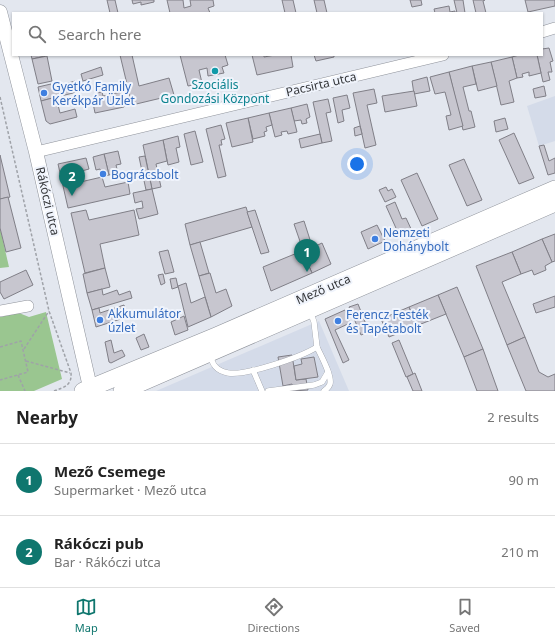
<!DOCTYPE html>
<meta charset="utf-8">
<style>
:root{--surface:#fff;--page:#f6f6f6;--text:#222;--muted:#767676;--line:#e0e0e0;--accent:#0f766e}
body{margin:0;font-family:"Noto Sans",sans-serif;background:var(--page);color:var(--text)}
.you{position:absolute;left:357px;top:164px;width:14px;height:14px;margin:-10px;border:3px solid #fff;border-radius:50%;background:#1a73e8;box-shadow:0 0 0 6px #1a73e833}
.badge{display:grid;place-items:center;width:26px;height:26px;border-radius:50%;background:var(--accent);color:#fff;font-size:13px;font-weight:700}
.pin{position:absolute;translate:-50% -33px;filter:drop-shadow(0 1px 2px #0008)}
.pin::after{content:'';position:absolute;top:21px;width:14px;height:12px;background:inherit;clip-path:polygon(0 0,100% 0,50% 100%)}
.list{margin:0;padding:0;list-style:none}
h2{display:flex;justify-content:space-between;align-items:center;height:52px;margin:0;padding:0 16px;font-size:17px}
h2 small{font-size:13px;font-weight:400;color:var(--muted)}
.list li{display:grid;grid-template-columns:26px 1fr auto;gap:12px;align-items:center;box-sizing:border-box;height:72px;padding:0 16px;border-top:1px solid var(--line)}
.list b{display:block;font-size:15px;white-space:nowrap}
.list p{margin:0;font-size:13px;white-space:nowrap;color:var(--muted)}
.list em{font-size:13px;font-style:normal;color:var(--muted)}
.icon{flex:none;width:22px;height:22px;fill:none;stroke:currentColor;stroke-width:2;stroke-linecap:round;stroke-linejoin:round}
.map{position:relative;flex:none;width:555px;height:391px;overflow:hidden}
.search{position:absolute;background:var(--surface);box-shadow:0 1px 3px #0004;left:12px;right:12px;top:12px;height:44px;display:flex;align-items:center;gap:10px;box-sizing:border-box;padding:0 14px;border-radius:0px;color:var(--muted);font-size:15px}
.sheet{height:196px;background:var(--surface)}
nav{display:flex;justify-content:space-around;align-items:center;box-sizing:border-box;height:56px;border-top:1px solid var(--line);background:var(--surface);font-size:11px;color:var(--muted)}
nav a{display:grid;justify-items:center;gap:2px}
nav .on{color:var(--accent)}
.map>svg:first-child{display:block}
</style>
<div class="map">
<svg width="555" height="391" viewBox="0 0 555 391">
<rect width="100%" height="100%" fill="#e3e7ef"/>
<g fill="#d4dbe9">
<polygon points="555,96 555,141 539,146 527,106"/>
<polygon points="319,321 349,391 156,391"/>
</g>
<g fill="#9ac690">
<polygon points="0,228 9,267 0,268"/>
<polygon points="46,312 62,379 34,391 0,391 0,317 19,313 29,317"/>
</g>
<g fill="#c7c6cf" stroke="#807f87">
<polygon points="107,0 115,0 118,13 110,13"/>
<polygon points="132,0 154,0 154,2 141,5 141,2 133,4"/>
<polygon points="167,0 183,0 184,8 191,6 190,0 213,0 214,6 208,8 210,13 170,13"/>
<polygon points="282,0 293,0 296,13 285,13"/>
<polygon points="314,0 324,0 327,13 317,13"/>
<polygon points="410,0 421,0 422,5 412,7"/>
<polygon points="454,0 463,0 465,13 457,13"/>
<polygon points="473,0 485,0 483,1 486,13 476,13"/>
<polygon points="525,0 555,0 555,6 528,12"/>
<polygon points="449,6 450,12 455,11 455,13 435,13 434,9"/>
<polygon points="549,48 553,61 550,62 552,72 548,72 550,80 543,82 537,55 542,55 542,49"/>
<polygon points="31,55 45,55 45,56 32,59"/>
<polygon points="120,55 132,55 139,86 169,78 174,95 132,105"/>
<polygon points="180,55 225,55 228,65 222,67 224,73 208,76 207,68 199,70 202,83 188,86"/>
<polygon points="252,55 264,55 264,57 275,55 291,55 293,67 257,75"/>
<polygon points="314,55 334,55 334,57 316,61"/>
<polygon points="519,55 537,55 541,73 529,76 529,72 522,74 523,77 517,78 512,57"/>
<polygon points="47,56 52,81 38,84 32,59"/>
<polygon points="512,57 517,78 509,81 514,102 501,105 491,62"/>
<polygon points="491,62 497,86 478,91 472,66"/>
<polygon points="472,66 476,84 463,87 469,111 471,111 475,127 463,130 449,72"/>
<polygon points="101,67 103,75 83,81 81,74"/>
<polygon points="449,72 463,126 449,130 446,116 451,115 445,92 435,94 430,77"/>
<polygon points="427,77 430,91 414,94 412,81"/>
<polygon points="75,81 76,84 83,82 85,90 41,101 38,87 51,84 52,88"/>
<polygon points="544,86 546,96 535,98 533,89"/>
<polygon points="374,89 377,103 367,105 376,145 365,148 353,93"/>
<polygon points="414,91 417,106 385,112 382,96"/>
<polygon points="102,92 103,96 121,92 124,107 95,113 92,98 97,97 96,93"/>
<polygon points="347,95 350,108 342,110 344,121 338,123 333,98"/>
<polygon points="56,97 60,113 75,109 77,117 50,124 46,121 41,101"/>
<polygon points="328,99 331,112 326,113 332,141 322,143 313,102"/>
<polygon points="307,104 310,117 306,119 307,123 302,124 301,120 294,121 291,108"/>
<polygon points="291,108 297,132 288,134 287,131 281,132 282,135 275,137 269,113"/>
<polygon points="269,113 272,125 266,127 267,131 264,132 265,136 253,139 248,118"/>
<polygon points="248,118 253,142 232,147 226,123"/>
<polygon points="505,118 508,129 496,132 494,121"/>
<polygon points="221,125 225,139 221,140 222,145 219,145 226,176 218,178 206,129"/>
<polygon points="360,126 362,134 355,136 354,128"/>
<polygon points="195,131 203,162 191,165 184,134"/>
<polygon points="514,133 534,178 519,184 499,140"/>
<polygon points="320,134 322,143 301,148 299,139"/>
<polygon points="178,136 180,147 176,148 179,162 168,165 163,140"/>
<polygon points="163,140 167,161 156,164 161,187 152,189 143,145"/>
<polygon points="544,145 549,161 555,158 555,173 548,175 539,146"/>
<polygon points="118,151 121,164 116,165 118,173 109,175 104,154"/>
<polygon points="104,154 109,175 102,177 100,169 96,170 93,157"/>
<polygon points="0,155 10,197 0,199"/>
<polygon points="145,156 152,189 146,190 139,157"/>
<polygon points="86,158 89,169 78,172 81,182 63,186 58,164"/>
<polygon points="464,159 482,200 467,206 449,165"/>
<polygon points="417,173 438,219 422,226 401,180"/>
<polygon points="102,177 105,187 128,182 130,194 68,208 63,186"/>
<polygon points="386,187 388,191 392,189 396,197 385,202 379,190"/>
<polygon points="152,189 158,214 139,219 136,209 143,208 142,201 135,203 133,193"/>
<polygon points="8,197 21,248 6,252 0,228 0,199"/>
<polygon points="395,202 402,219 406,218 412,231 400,237 386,206"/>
<polygon points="246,207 252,227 190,245 185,224"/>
<polygon points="86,210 89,220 134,210 139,235 100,244 105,268 85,273 71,213"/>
<polygon points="255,210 269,252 261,254 247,212"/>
<polygon points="304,221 312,246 303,250 294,224"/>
<polygon points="377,225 385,241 368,249 361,232"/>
<polygon points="555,234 555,261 552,262 542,239"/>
<polygon points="542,239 552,262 545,266 546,270 534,275 532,270 521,274 512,252"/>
<polygon points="200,242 209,273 199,276 190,245"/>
<polygon points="322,243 331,264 312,273 303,252"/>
<polygon points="168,250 174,272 165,274 159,252"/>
<polygon points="302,251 312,273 271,291 263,267"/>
<polygon points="512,252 521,274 502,282 525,337 507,345 476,266"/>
<polygon points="105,268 110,287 87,293 83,274"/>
<polygon points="26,270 33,285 4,299 0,292 0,282"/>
<polygon points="210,273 216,293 226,289 232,306 211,317 199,276"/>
<polygon points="163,274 165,283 161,285 158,275"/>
<polygon points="176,278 178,287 172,289 170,279"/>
<polygon points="186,283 191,303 205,297 211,317 188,327 178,286"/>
<polygon points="457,287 483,349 464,357 438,295"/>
<polygon points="102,289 103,295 117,290 119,295 130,291 132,298 92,310 87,293"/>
<polygon points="438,295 446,314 416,326 409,307"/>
<polygon points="555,296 555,307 536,313 533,304"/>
<polygon points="358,304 369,332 361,335 349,307"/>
<polygon points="124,305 127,317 96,327 92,310 99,308 100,313"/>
<polygon points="409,307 416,326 389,337 381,319"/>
<polygon points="345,310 350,323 335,330 349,360 343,363 325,319"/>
<polygon points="184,316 188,330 175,335 171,322"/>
<polygon points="144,334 149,347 141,350 136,338"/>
<polygon points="525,337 539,372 548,377 555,374 555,391 526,391 507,345"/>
<polygon points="111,340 114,353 122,350 125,356 111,363 109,362 105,342"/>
<polygon points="399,340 413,374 406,377 392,343"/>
<polygon points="483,349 498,391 477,391 464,357"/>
<polygon points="292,355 296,380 306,379 308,390 293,391 292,384 283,386 278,357"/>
<polygon points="314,357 318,377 296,380 294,366 302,364 301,359"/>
<polygon points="415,373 422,391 413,391 407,377"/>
</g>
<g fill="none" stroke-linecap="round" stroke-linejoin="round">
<g stroke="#8f939b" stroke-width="6">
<g id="service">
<path d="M317,347c4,9 15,28 13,37 -1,3 -3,5 -6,7"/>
<path d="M211,354c0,10 6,17 17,19 18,3 73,-16 89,-26l-3,-25 -4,-11"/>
<polyline points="253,370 262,391"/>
<polyline points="268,391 314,385 322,382 328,372"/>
</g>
</g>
<g stroke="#8f939b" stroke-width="12">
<g id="minor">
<polyline points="542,32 555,28"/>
<polyline points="36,152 443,55"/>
<polyline points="0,311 28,306"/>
</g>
</g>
<g stroke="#8f939b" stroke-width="15">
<polyline id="tertiary" points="0,12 36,152 90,387"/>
</g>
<g stroke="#8f939b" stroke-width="18">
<g id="primary">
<polyline points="83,391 216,336 555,189"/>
<polyline points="122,391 555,203"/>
</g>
</g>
<g stroke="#9fa2a8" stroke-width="1.5" stroke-dasharray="3 2" stroke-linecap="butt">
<path d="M0,97l49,214 22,62c1,13 -7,14 -17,18"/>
<polyline points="0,347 21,341 28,372 0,380"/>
<polyline points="24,349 49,311"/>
<polyline points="26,361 70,373"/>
<polyline points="18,375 25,391"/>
</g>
<use href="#service" stroke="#fff" stroke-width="5.5"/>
<use href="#minor" stroke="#fff" stroke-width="11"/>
<use href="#tertiary" stroke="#fff" stroke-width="14"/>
<use href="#primary" stroke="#fff" stroke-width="17"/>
</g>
<circle fill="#0f9aa8" stroke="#f0f4fc" stroke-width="1.5" cx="215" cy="71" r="4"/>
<g fill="#3f7fe0" stroke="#f0f4fc" stroke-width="1.5">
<circle cx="44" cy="93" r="4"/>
<circle cx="103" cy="174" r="4"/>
<circle cx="375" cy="239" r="4"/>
<circle cx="100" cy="320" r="4"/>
<circle cx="338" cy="321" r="4"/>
</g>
<g text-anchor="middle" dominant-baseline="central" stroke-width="4" stroke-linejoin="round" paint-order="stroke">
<g font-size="12" fill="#0d838f" stroke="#f0f4fc">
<text x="215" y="84">Szociális<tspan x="215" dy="14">Gondozási Központ</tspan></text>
</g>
<g font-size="12" fill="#343639" stroke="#f0f4fc">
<text transform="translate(321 84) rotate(-13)">Pacsirta utca</text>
<text transform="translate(48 201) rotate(77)">Rákóczi utca</text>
<text transform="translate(323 289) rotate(-23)">Mező utca</text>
</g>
<g font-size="12" fill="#366cbe" stroke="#f0f4fc" text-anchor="start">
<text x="52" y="86">Gyetkó Family<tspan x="52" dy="14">Kerékpár Üzlet</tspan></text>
<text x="111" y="174">Bográcsbolt</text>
<text x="383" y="232">Nemzeti<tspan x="383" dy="14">Dohánybolt</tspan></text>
<text x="108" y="313">Akkumulátor<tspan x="108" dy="14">úzlet</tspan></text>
<text x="346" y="314">Ferencz Festék<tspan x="346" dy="14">és Tapétabolt</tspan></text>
</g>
</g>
</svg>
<div class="you"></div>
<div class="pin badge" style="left:307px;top:272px">1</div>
<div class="pin badge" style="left:72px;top:196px">2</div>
<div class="search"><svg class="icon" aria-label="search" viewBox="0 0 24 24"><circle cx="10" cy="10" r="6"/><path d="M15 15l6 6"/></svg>Search here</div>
</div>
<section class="sheet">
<h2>Nearby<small>2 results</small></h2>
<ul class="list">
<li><span class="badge">1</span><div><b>Mező Csemege</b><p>Supermarket · Mező utca</p></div><em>90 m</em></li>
<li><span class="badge">2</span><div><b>Rákóczi pub</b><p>Bar · Rákóczi utca</p></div><em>210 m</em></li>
</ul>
</section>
<nav>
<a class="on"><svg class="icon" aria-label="map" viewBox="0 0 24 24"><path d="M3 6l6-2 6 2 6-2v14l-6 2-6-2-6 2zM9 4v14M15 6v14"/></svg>Map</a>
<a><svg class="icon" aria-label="directions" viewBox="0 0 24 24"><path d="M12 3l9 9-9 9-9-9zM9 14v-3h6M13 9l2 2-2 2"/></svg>Directions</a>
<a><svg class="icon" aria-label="saved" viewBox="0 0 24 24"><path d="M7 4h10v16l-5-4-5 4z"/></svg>Saved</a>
</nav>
